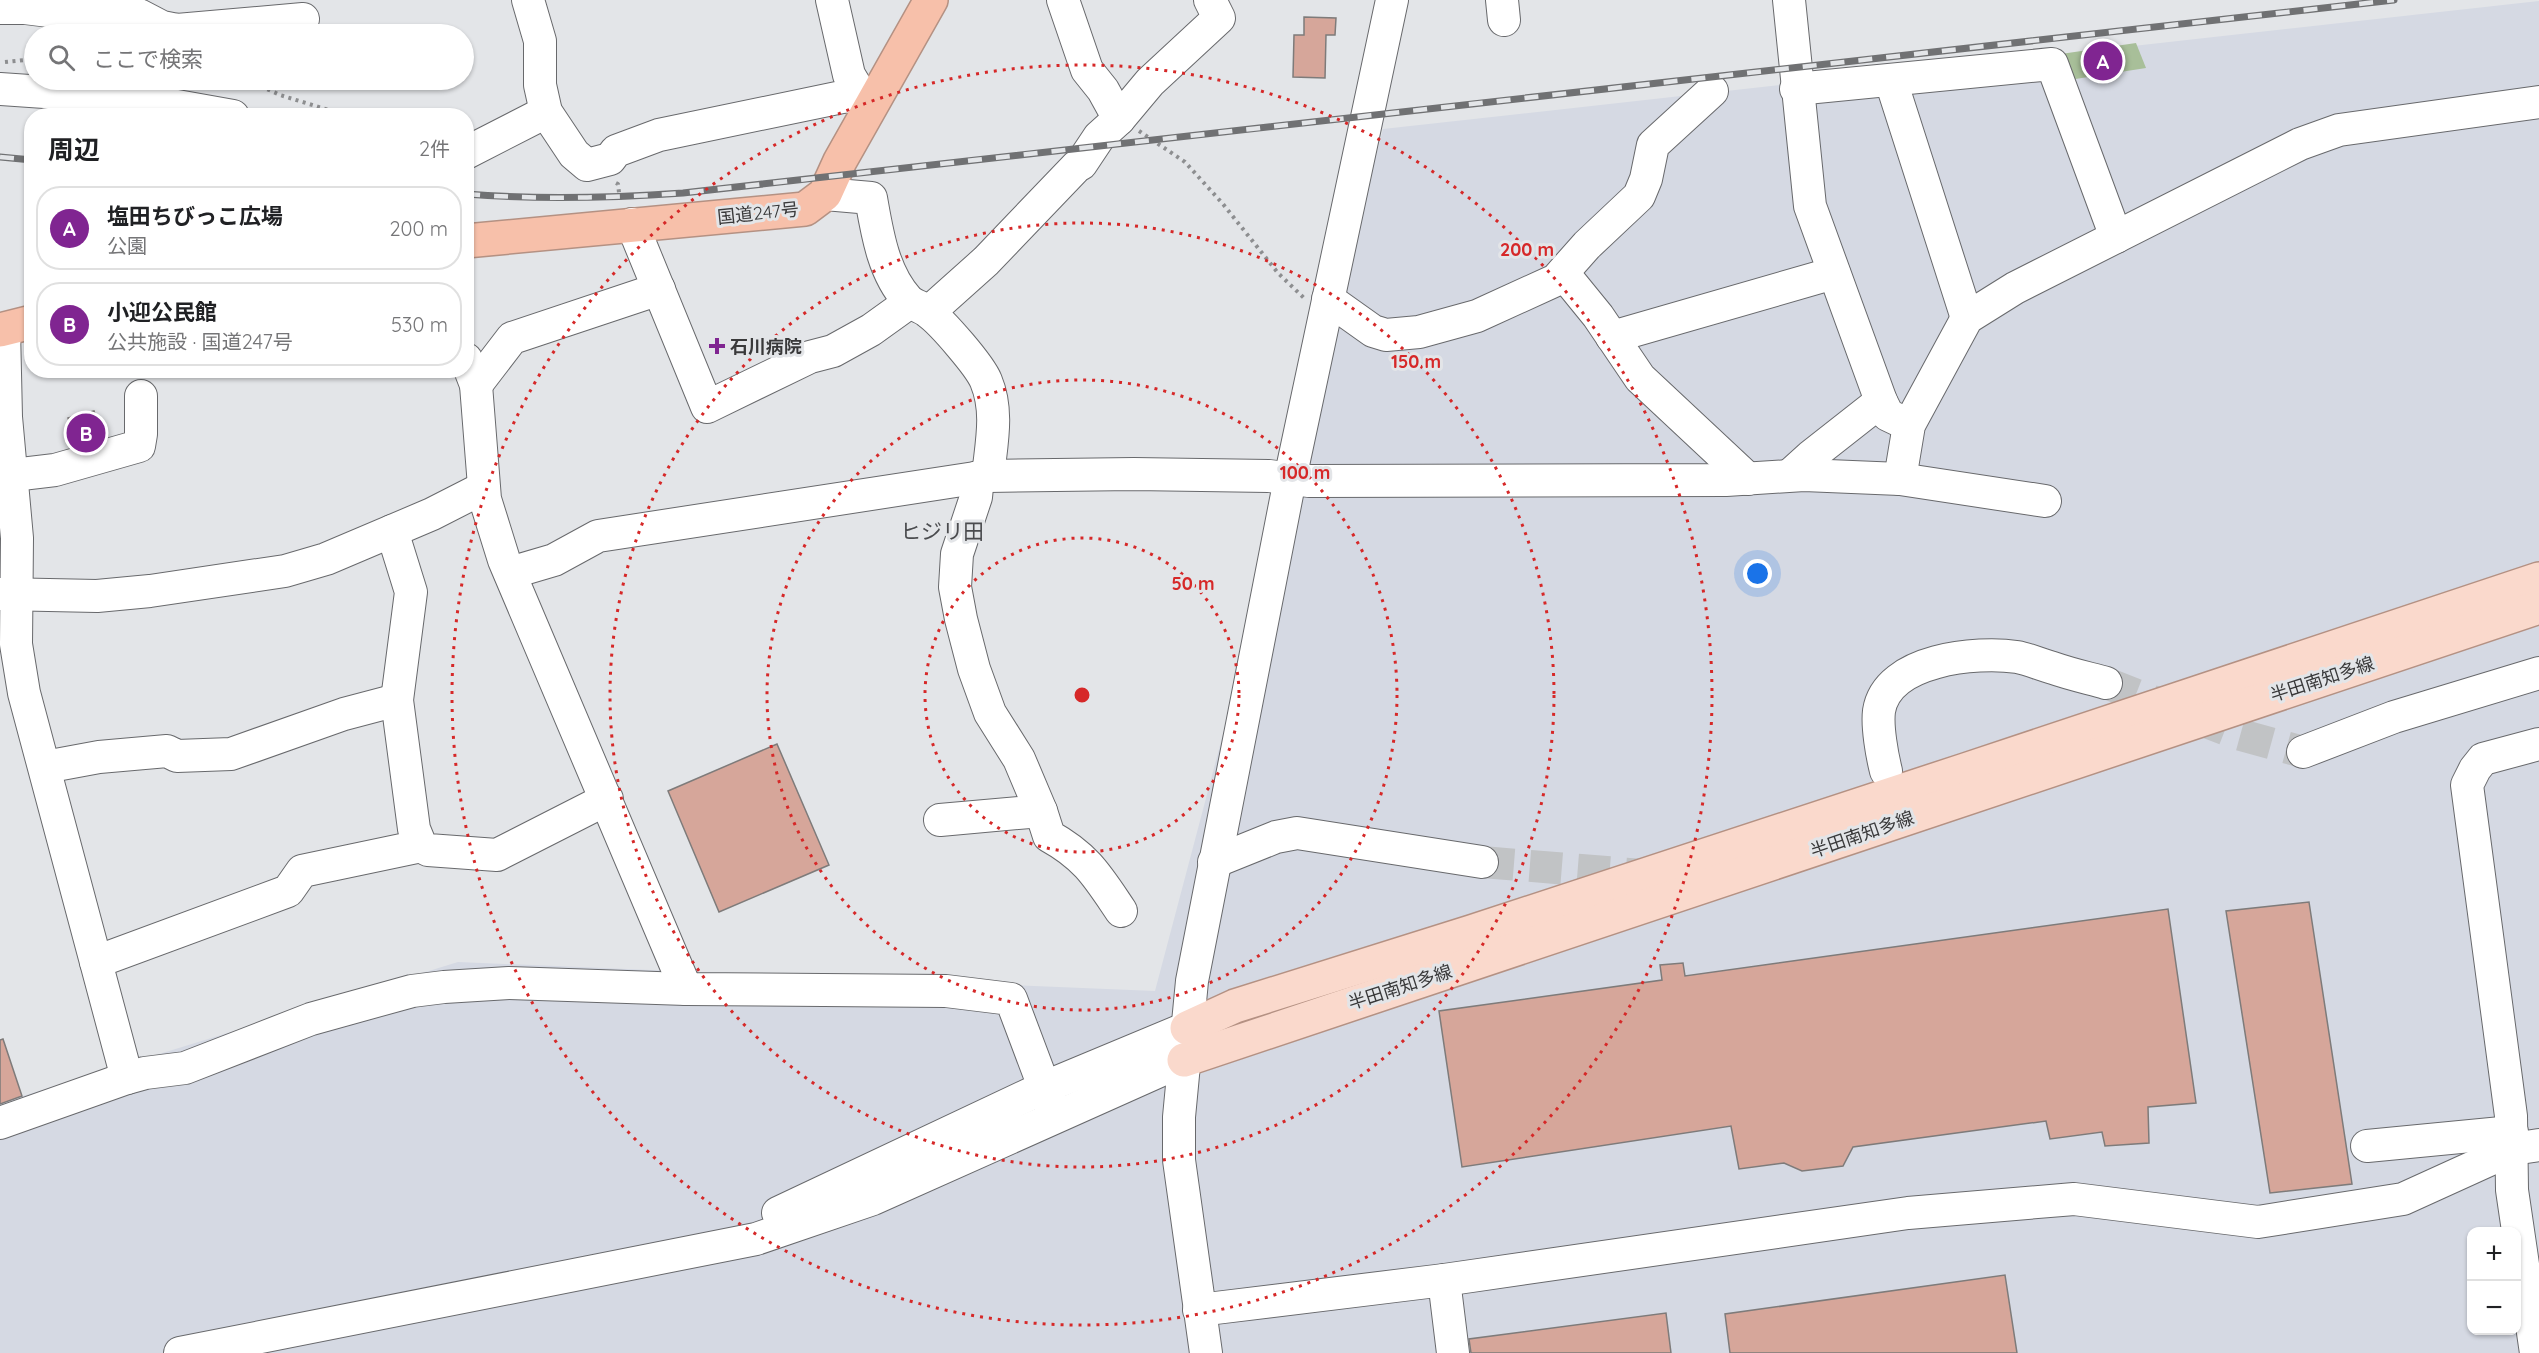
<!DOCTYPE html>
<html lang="ja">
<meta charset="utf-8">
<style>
:root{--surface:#fff;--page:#f2f2f2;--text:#202124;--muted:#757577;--line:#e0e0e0;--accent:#802591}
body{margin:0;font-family:Quicksand,"Noto Sans JP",sans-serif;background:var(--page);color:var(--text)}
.controls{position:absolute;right:18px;bottom:18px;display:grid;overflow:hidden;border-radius:12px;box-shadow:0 2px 4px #0004}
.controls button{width:54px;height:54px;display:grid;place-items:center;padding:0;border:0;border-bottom:2px solid var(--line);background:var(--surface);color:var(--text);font:30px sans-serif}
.you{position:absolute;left:1758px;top:574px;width:21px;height:21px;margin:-15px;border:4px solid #fff;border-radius:50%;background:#1a73e8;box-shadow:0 0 0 9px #1a73e833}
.badge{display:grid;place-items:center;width:39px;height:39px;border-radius:50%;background:var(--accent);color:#fff;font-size:20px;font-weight:700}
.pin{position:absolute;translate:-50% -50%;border:3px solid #fff;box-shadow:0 2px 6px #0006}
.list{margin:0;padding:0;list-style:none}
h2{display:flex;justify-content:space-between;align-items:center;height:78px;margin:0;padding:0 24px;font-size:26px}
h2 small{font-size:20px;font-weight:400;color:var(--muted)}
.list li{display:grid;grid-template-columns:39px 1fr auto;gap:18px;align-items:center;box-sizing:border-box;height:84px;margin:0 12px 12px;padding:0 12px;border:2px solid var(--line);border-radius:24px}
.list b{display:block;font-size:22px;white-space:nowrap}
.list p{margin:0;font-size:20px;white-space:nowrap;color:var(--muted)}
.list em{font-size:20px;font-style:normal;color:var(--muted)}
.icon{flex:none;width:33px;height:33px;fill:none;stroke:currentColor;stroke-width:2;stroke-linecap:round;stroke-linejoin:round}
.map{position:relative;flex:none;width:2539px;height:1353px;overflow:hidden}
.search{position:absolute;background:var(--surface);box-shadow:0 2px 4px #0004;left:24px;top:24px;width:450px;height:66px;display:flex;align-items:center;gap:15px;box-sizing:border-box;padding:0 21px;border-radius:33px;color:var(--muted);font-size:22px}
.panel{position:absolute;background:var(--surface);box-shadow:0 2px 4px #0004;left:24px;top:108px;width:450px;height:270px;border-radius:24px}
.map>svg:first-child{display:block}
</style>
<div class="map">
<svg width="2539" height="1353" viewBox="0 0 2539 1353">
<rect width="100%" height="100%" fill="#e3e5e8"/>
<path fill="#d5d9e3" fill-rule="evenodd" d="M2539,1v1352h-2539v-250l458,-141 697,29 228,-862zM2472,1232h44v98h-44z"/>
<polygon fill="#a8bf99" points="2136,43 2146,68 2069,80 2061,54"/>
<g fill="#d6a69a" stroke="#7e7b7a" stroke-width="1.5">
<polygon points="1304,17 1336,18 1335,35 1326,35 1325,78 1293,77 1294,35 1304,35"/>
<polygon points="94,411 102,438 76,445 68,418"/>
<polygon points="777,744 829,865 719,912 668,791"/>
<polygon points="2309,902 2352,1184 2270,1193 2226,911"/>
<polygon points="2168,909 2196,1103 2148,1107 2149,1143 2105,1146 2102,1132 2050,1139 2046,1121 1853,1147 1843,1166 1802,1171 1784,1163 1739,1169 1731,1126 1462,1167 1439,1011 1662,980 1660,965 1683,963 1685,976"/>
<polygon points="3,1039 22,1096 0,1104 0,1040"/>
<polygon points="2005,1275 2017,1353 1730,1353 1725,1314"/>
<polygon points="1666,1313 1671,1353 1471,1353 1469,1339"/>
</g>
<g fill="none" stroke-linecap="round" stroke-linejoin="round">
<g stroke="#c1c3c5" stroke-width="32" stroke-dasharray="32 16" stroke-linecap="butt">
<polyline points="2106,683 2237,734 2303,752"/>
<polyline points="1482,862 1643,875"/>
</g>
<g stroke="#68696c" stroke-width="34">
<g id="minor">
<polyline points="528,0 540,41 540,85 546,112 574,154 587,165 610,159 616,151 659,135 842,97 861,95 873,102"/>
<polyline points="832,0 849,75 861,95"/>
<polyline points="1063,0 1087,70 1103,90 1119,119"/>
<polyline points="1502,0 1504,20"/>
<polyline points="1789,0 1810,206 1881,401 1888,415 1909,425"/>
<polyline points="0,8 25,8 81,15 139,15 162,27 177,30 303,19"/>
<polyline points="1891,81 1967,318"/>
<polyline points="0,89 132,98 233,116"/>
<polyline points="1796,89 2052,64 2116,237"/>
<polyline points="466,153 546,112"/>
<path d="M825,194l46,4c6,34 12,75 37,102 5,5 14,7 20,12 14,10 52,54 58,69 13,31 5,64 2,95"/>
<polyline points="632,224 707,407 810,357 833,351 871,330 910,302"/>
<polyline points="1563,273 1598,316 1640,378 1748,479"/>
<polyline points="1328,299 1373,331 1386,335 1419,332 1477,316 1556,280 1587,245 1639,196 1646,179 1653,145 1712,91"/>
<polyline points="929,312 986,261 1077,166 1081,164 1099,137 1119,119 1150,82 1219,18 1210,0"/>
<polyline points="4,329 6,417 17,538 16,644 24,693 127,1078"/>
<polyline points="1612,337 1834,273"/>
<polyline points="466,359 476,385 485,499 504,560 686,989"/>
<polyline points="476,385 512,338 659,289"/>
<polyline points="13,475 55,470 139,446 141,434 141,396"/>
<polyline points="1790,475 1811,456 1881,401"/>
<path d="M978,477l-2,20 -19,57 -2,33 6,32 13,50 16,44 29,46 22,52 8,25c38,21 49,41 72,75"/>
<polyline points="1900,479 1909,425 1967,318 2015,288 2300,144 2339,130 2539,102"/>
<polyline points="392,531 411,592 397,700 414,829 421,846 428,850 497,855 607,799"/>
<polyline points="510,573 554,560 598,536 988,476 1134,474 1269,476 1309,481 1726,480 1804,475 1900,479 2045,501"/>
<polyline points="0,594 97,596 150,591 285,571 326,559 432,514 483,488"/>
<polyline points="2303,752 2394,717 2539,673"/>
<polyline points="45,767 99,757 167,751 177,756 231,754 344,714 397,700"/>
<path d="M1886,771c-4,-16 -9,-44 -7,-60 8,-52 98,-60 138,-54 12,2 24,8 36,11 17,6 35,10 53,15"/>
<polyline points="940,820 1041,811"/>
<polyline points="1214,862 1276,837 1297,833 1482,862"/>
<polyline points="96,962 288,891 302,871 421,846"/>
<polyline points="0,1123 127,1078 145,1073 185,1068 311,1019 412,991 444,987 509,983 686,989 946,991 1011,999 1055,1116"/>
<polyline points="2367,1146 2512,1132"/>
<polyline points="778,1213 1043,1088 1187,1028"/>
<polyline points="1444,1280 1453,1353"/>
<polyline points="1199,1310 1444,1280 1908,1213 2074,1199 2258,1222 2403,1199 2513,1149 2539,1145"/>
<polyline points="180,1353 756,1239 873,1199 1184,1060"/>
<polyline points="1206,1353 1179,1160 1179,1117 1192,981 1290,479 1392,0"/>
<polyline points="2536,1353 2512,1190 2511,1116 2467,785 2475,769 2483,759 2539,744"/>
</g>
</g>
<g stroke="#b49183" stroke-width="36">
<g id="major">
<polyline points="1187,1028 1235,1006 1471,932 1965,770 2539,579"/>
<polyline points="1184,1060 2539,607"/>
</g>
</g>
<g stroke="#b49183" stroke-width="36">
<g id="highway">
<polyline points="466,241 805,209 825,194 840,161 931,0"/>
<polyline points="0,330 32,322"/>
</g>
</g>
<g stroke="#8d8e90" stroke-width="4" stroke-dasharray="3 4.5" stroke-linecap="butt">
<polyline points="5,62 34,59"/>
<polyline points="247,80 280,95 348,116"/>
<polyline points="1139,131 1185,162 1223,204 1278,273 1304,298"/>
<polyline points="616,183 618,184 620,201"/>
</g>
<use href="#minor" stroke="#fff" stroke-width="32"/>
<use href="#major" stroke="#fad9cc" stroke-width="33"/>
<use href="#highway" stroke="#f7c0aa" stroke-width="33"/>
<g stroke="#707173" stroke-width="7">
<g id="rail">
<polyline points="0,157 32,160"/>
<path d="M466,194c74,6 144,4 217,-1l1711,-193"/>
</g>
</g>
<use href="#rail" stroke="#e3e5e8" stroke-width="4.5" stroke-dasharray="14" stroke-linecap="butt"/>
</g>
<g fill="none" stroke="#d62828" stroke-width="3" stroke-dasharray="3 6">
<circle cx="1082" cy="695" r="157"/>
<circle cx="1082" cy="695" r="315"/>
<circle cx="1082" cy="695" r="472"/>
<circle cx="1082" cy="695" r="630"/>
</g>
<path fill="#802591" stroke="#e3e5e8" stroke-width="2" d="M714 337h6v6h6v6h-6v6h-6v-6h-6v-6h6z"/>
<g text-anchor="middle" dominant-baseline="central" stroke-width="6" stroke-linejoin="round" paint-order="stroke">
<g font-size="18" fill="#39393a" stroke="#e3e5e8">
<text transform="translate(758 213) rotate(-6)">国道247号</text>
<text transform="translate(2322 679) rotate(-18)">半田南知多線</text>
<text transform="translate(1862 834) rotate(-19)">半田南知多線</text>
<text transform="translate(1400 987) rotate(-18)">半田南知多線</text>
</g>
<g font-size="18" font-weight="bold" fill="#39393a" stroke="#e3e5e8" text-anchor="start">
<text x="730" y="346">石川病院</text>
</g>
<g font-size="21" fill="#4a4b4e" stroke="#e3e5e8">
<text x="942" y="531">ヒジリ田</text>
</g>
</g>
<circle cx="1082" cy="695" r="9" fill="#d62828" stroke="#e3e5e8" stroke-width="3"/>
<g font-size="18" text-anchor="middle" font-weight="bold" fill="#d62828" stroke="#e3e5e8" stroke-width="6" stroke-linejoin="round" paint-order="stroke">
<text x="1527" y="256">200 m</text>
<text x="1416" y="368">150 m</text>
<text x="1305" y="479">100 m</text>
<text x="1193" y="590">50 m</text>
</g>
</svg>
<div class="controls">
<button>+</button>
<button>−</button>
</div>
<div class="you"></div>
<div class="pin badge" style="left:2103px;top:61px">A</div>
<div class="pin badge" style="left:86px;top:433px">B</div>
<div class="search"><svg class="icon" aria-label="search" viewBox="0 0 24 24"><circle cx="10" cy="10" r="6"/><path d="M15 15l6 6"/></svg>ここで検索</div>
<section class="panel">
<h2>周辺<small>2件</small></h2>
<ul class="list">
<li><span class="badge">A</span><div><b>塩田ちびっこ広場</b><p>公園</p></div><em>200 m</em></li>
<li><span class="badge">B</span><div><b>小迎公民館</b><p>公共施設 · 国道247号</p></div><em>530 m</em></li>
</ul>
</section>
</div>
